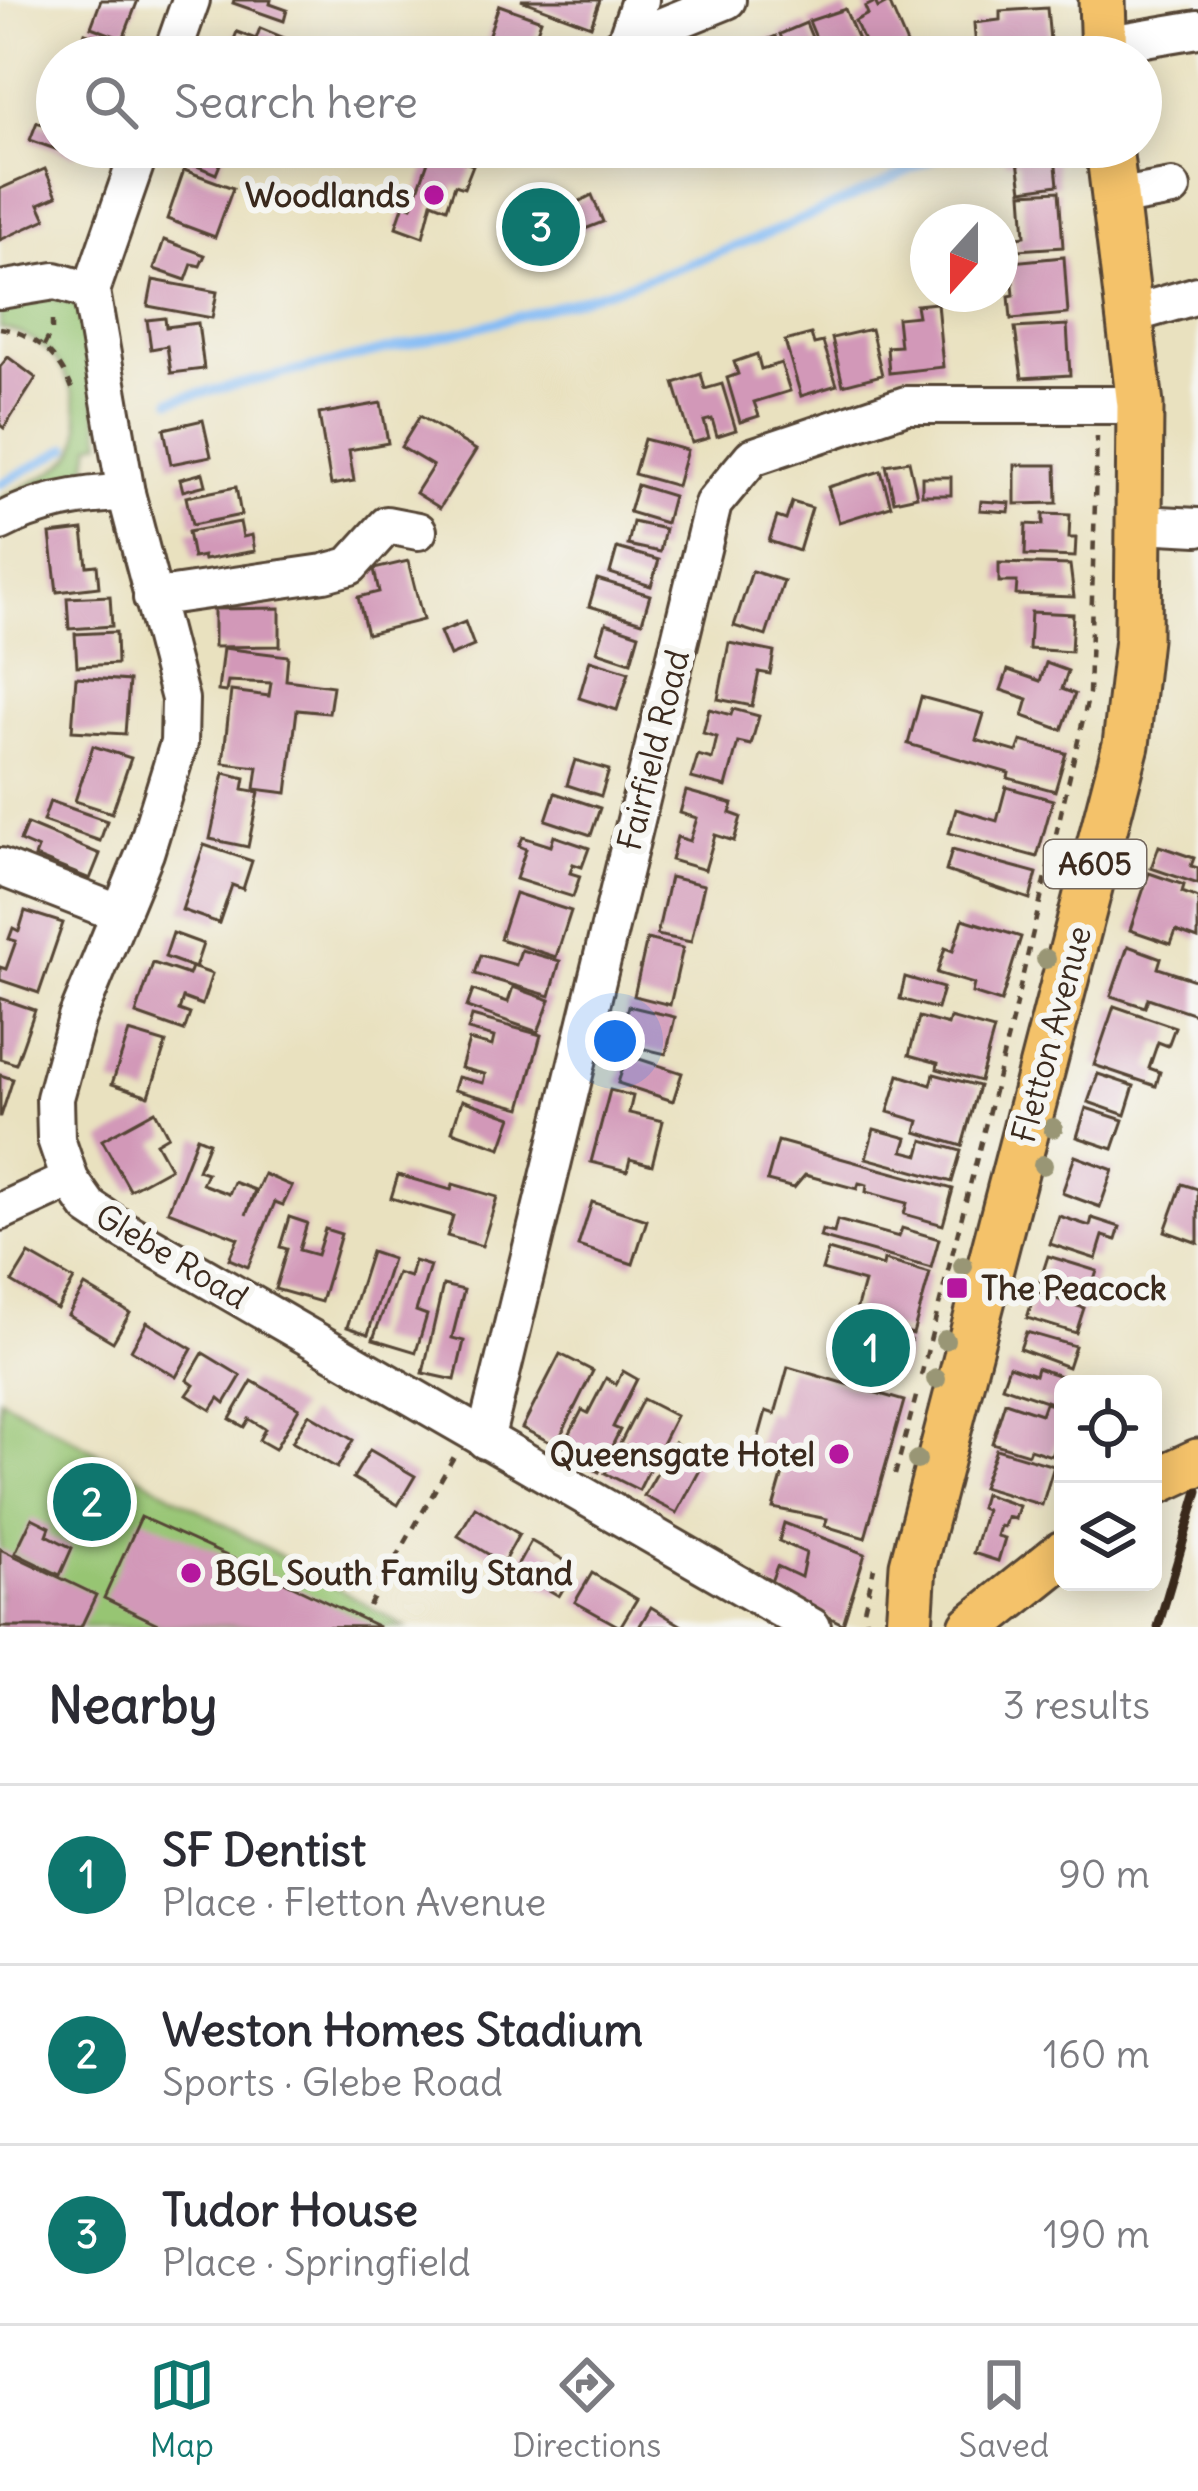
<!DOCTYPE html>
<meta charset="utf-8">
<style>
:root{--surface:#fff;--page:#f7f7f7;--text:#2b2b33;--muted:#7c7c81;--line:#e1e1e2;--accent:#0f766e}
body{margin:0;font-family:Delius,sans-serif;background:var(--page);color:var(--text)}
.controls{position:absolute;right:36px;bottom:36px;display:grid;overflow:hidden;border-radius:18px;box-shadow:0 6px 30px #0003}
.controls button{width:108px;height:108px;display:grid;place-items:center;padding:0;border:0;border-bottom:3px solid var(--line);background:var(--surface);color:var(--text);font:60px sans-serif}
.compass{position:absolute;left:910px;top:204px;width:108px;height:108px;border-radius:50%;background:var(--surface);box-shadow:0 6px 30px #0003;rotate:201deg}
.you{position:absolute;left:615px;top:1041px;width:42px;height:42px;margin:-30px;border:9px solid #fff;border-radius:50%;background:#1a73e8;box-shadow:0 0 0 18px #1a73e833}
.badge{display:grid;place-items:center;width:78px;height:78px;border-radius:50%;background:var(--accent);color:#fff;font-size:39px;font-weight:700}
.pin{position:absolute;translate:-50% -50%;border:6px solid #fff;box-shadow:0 3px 12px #0006}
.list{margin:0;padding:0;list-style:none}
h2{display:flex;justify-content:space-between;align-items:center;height:156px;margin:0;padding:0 48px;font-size:51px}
h2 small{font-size:39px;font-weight:400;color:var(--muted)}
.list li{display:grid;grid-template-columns:78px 1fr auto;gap:36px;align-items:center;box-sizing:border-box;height:180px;padding:0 48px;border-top:3px solid var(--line)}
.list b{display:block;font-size:45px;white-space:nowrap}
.list p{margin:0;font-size:39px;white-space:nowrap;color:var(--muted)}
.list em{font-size:39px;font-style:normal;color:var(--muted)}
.icon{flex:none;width:66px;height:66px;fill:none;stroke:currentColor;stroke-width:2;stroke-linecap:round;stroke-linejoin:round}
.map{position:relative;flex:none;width:1198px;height:1627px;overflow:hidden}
.search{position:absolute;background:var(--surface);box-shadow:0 6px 30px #0003;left:36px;right:36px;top:36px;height:132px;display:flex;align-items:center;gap:30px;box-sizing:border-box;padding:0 42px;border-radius:66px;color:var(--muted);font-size:45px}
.sheet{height:696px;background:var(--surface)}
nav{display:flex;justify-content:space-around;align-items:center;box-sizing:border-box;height:168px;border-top:3px solid var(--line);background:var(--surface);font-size:33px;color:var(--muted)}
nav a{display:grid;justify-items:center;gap:6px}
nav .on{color:var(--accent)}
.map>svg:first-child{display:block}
</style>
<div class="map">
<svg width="1198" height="1627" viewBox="0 0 1198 1627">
<rect width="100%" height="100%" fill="#f6f6f2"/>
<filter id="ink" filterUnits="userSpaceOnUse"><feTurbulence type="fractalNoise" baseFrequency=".00833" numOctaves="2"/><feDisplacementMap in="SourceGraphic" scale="24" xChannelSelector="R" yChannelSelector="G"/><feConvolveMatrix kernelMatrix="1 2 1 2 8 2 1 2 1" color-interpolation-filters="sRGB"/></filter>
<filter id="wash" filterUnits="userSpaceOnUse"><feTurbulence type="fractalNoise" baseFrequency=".004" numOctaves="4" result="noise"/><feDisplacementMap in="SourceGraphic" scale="48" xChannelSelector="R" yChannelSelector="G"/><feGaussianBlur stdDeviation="2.7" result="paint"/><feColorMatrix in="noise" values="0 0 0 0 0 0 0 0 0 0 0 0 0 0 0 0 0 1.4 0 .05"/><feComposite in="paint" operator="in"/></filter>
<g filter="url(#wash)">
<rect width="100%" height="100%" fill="#e9e1bf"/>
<g fill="#97c573" stroke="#697848" stroke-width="3">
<path d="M35,295l37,7 6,6 24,133 -11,4 -4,21 -21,14 2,7 -68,25v-13c22,-12 56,-25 72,-44 11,-13 8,-29 5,-45 -8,-42 -32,-75 -77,-82v-23z"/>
<polygon points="0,1398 369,1606 405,1627 0,1627"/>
</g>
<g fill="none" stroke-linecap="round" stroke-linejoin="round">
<g stroke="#85bcf5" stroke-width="9">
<path d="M171,400c161,-38 323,-72 480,-123 95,-32 191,-73 280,-117"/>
<polyline points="0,484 69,447"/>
</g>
</g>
<g id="blocks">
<g fill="#d298b8">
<polygon points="101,0 138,0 123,39 91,27"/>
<polygon points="234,0 271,0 270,4 287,10 284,21 233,3"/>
<polygon points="521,0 600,0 591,26"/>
<polygon points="875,2 878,8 889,2 909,49 897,53 899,57 871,57 855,21 868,14 865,7"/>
<polygon points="499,5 541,20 531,49 539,52 537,57 481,57"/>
<polygon points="1047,8 1051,51 1003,56 1002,48 976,50 974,23 1000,20 1000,11"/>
<polygon points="845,9 864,54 824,57 809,21"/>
<polygon points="806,23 820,57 789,57 780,34"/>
<polygon points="260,28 299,44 294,57 268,49 265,57 227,57 237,32 256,39"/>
<polygon points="85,33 122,46 118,57 77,57"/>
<polygon points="776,36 784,57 744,57 741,51"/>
<polygon points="56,101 57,147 78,147 75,156 30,140 37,122 47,126"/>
<polygon points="193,147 227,147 216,174 187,162"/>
<polygon points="639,147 689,147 648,165"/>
<polygon points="1003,147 1054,147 1058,185 1022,190 1018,161 1005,162"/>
<polygon points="432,150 473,165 464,188 455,185 447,208 432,202 423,237 396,227 404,204 412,207"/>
<polygon points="45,169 57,196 39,204 46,219 0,240 0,189"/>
<polygon points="184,170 233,188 215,237 167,219"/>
<polygon points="1059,191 1063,247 1018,250 1017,237 1025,236 1022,193"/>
<polygon points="592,195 603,222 580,231 577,223 538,239 545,256 528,263 505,205 529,196 532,205 554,196 560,211"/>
<polygon points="164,240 205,255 200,266 192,264 186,280 154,269"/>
<polygon points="1064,257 1068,314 1011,319 1009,296 1014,295 1011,262"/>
<polygon points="153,280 217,292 212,318 148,306"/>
<polygon points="937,303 943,367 889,373 887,347 900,346 897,318 918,316 916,305"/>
<polygon points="165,318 166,327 198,323 204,369 171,373 167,346 151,349 147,320"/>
<polygon points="1067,325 1070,375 1022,378 1015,328"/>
<polygon points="871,329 882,375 843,385 832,338"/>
<polygon points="811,334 814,344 823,342 837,385 801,396 785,341"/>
<polygon points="757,354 761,369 781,363 790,391 754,402 759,416 740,422 727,378 738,374 734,362"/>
<polygon points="8,357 36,378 4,428 0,425 0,367"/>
<polygon points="701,374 705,389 722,384 736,430 717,436 712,419 704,421 709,438 692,443 674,383"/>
<polygon points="381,403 388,443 349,450 354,481 331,485 319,414"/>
<polygon points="420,416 476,450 440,508 416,493 433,466 401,447"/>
<polygon points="203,420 211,456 171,464 164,429"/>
<polygon points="644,439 687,450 677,486 634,474"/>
<polygon points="909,461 917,496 894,501 886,465"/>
<polygon points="1015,465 1056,465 1057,503 1015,504"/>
<polygon points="881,471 891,506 839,522 828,487"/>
<polygon points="203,473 206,485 183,491 180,479"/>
<rect x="922" y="477" width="29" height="18"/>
<polygon points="637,485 673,496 666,523 629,512"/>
<polygon points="236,487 241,515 192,525 186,497"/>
<polygon points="981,501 1010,503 1009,512 980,510"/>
<polygon points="792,502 812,508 799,551 769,541 777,517 786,520"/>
<polygon points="1043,514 1070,515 1069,538 1076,538 1075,557 1025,555 1026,524 1043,525"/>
<polygon points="240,522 243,537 252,535 255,551 204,560 203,556 193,558 188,532"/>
<polygon points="633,522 665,529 660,552 628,545"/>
<polygon points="83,530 87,566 97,565 99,587 57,592 50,534"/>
<polygon points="617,548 659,560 651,586 610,573"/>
<polygon points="408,561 423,620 367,634 358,597 379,592 374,569"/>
<polygon points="999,563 1070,565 1074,597 1016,595 1017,582 999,582"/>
<polygon points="752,571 784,581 766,636 734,626"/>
<polygon points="597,579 650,595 642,622 589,606"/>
<polygon points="110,596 112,626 69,629 67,598"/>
<polygon points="280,608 280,646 214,647 214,609"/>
<polygon points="1031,612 1073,614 1071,652 1029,649"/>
<polygon points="465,622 474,646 450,656 440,632"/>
<polygon points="606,623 639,634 631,662 597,651"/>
<polygon points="116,632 117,664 77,666 75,634"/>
<polygon points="729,643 774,652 770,674 759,672 752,706 718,699"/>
<polygon points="223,648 288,656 286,680 333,686 329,713 297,710 287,793 255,789 258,767 223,763 231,691 269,696 271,683 228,681 226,692 218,691"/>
<polygon points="590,660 629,672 617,710 579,698"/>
<polygon points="1046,663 1068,671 1062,689 1075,694 1062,730 1023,716 1028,699 1001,690 1008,670 1040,681"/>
<polygon points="76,677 129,681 125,734 72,731"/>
<polygon points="921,697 984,714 976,740 1017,752 1021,741 1066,753 1055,791 1008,778 1009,773 908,744"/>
<polygon points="709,709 731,715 733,709 759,716 751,745 738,742 726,787 691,778 698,755 712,759 717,737 703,733"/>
<polygon points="93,746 131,758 112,813 75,801"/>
<polygon points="575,760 609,770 601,796 567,785"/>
<polygon points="224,773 245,778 243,789 259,792 248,847 210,839"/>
<polygon points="1006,787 1053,800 1037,857 949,833 956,809 997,821"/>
<polygon points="686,791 733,804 730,813 741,817 734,841 715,835 705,870 671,860 677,837 690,841 697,818 680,813"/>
<polygon points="555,793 600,808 591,835 546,820"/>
<polygon points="50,801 107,821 100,841 43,821"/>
<polygon points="27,824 100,854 90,879 35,857 38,849 20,841"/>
<polygon points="554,836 589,848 582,867 573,864 570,873 580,876 573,897 516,879 526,849 519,846 523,837 551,846"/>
<polygon points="204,845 252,861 243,889 232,885 219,923 182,910"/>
<polygon points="1159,846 1194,858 1191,866 1198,868 1198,884 1151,868"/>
<polygon points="952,850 1037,873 1030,899 946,871"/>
<polygon points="1149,873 1184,885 1182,892 1198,898 1198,939 1176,931 1171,944 1130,930"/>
<polygon points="670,877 704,885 691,942 657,935"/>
<polygon points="515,893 571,911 556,957 500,939"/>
<polygon points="25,911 63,923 39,993 0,980 0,967 6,969 16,941 9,939 13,928 19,931"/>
<polygon points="963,919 1021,937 1001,1002 972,993 974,984 937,973 945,948 953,951"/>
<polygon points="173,933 203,944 195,968 165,957"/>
<polygon points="647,939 683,948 670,1005 634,996"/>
<polygon points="1128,946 1161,958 1158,968 1198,981 1198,1015 1148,998 1145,1007 1111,996"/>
<polygon points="521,950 560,961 550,996 475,974 481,955 516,965"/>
<polygon points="153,963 189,975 192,967 212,974 202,1005 183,998 179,1010 190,1014 184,1031 136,1014"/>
<polygon points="905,977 943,988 937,1009 900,999"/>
<polygon points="513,987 550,1000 538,1032 467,1007 473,990 508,1002"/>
<polygon points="0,998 35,1010 16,1064 0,1059"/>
<polygon points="628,1006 675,1017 666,1054 619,1043"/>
<polygon points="1114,1006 1175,1027 1168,1046 1158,1042 1149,1068 1160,1072 1156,1086 1094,1065"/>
<polygon points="472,1016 541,1035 521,1108 454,1090 458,1077 483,1083 485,1074 461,1068 469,1040 492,1046 494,1037 468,1030"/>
<polygon points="919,1017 948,1025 950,1018 994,1030 980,1081 937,1069 938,1063 909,1055"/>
<polygon points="129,1032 166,1043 149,1096 112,1084"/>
<polygon points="627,1055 682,1073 673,1101 618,1083"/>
<polygon points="934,1074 979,1086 962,1146 916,1132 919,1121 888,1112 899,1075 931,1085"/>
<polygon points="1098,1074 1134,1086 1125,1115 1088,1102"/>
<polygon points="0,1075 13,1079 1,1116 0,1116"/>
<polygon points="610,1090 633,1096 629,1113 663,1121 652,1165 630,1159 627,1171 591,1162"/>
<polygon points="462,1100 512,1117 501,1148 452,1131"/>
<polygon points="1086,1108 1123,1120 1113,1149 1077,1137"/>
<polygon points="155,1111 168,1136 156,1143 170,1168 130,1190 102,1140"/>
<polygon points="874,1129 907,1138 903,1151 919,1155 923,1140 961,1151 952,1182 866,1158"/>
<polygon points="197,1137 209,1142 198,1170 207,1173 202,1184 229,1194 234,1182 255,1190 246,1215 264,1174 292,1186 283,1205 275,1202 248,1267 229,1259 238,1238 168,1211"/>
<polygon points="778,1141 953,1189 943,1225 904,1214 907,1203 866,1192 867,1185 859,1183 857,1189 805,1175 794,1188 767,1181"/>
<polygon points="1075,1156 1113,1170 1100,1207 1062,1193"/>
<polygon points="398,1175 451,1190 453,1184 497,1197 482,1246 447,1236 453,1216 391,1198"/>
<polygon points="1182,1184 1198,1189 1198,1243 1165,1231"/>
<polygon points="592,1202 647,1220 633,1264 578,1246"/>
<polygon points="1059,1216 1090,1226 1092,1218 1120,1227 1116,1240 1103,1236 1096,1259 1050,1244"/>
<polygon points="289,1217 307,1223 299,1250 317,1255 325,1229 341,1234 321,1302 275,1289 287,1249 280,1247"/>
<polygon points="837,1220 899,1237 902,1228 939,1239 931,1268 820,1237 822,1230 834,1233"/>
<polygon points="828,1250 883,1266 884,1260 930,1273 913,1334 854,1318 864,1282 822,1270"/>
<polygon points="371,1252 392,1259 368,1334 347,1327"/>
<polygon points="29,1254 74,1280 57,1309 12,1282"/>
<polygon points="1048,1256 1097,1271 1089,1296 1040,1281"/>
<polygon points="414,1261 430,1266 416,1311 427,1315 416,1352 373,1339 397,1273 410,1277"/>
<polygon points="443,1285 464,1290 452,1338 464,1341 455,1380 423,1373"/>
<polygon points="85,1286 130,1313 113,1342 68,1315"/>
<polygon points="1035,1292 1084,1308 1076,1333 1027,1318"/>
<polygon points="842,1319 911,1340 900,1377 831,1356"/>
<polygon points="147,1322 192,1349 176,1377 131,1350"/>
<polygon points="1026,1332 1075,1346 1068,1367 1020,1349"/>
<polygon points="203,1353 241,1376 225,1403 219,1398 211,1410 187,1395 194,1385 187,1380"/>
<polygon points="560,1354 593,1371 556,1445 522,1428"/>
<polygon points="1009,1366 1035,1375 1037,1368 1064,1377 1063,1407 1002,1386"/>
<polygon points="788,1367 904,1401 865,1538 825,1526 827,1519 773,1508 790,1449 781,1447 776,1464 753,1458 766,1411 775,1414"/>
<polygon points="623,1371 637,1379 613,1427 620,1430 599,1472 560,1452 582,1410 588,1413 606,1378 616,1384"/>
<polygon points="252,1381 299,1408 275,1449 259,1440 265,1429 249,1419 244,1427 230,1419"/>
<polygon points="643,1399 676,1416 639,1490 605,1473"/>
<polygon points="1005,1402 1041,1414 1045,1403 1063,1408 1063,1426 1051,1456 1030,1449 1028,1454 992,1443"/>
<polygon points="309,1414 353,1440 337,1468 292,1442"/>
<polygon points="675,1442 700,1470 677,1513 644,1496"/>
<polygon points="996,1449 1054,1466 1042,1505 982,1487"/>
<polygon points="370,1450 415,1476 398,1505 353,1478"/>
<polygon points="984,1494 1019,1506 1015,1519 1007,1517 1004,1527 1000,1526 997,1536 1005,1538 998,1561 973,1553 986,1510 980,1508"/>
<polygon points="475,1507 519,1534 503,1563 458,1536"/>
<polygon points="141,1517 280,1580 379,1627 160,1625 104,1598"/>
<polygon points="32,1518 50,1527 47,1535 72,1548 60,1575 15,1553"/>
<polygon points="784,1523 865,1554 843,1624 769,1587 777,1566 801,1577 806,1553 779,1541"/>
<polygon points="531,1541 576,1567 559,1596 515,1570"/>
<polygon points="0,1549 96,1595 81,1627 0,1627"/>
<polygon points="592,1573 637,1599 620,1627 575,1602"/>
<polygon points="651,1607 684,1627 639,1627"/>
</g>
</g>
</g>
<g filter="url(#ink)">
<use href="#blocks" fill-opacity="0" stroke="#554536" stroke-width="3"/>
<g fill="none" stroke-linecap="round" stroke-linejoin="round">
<g stroke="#554536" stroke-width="42">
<g id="minor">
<polyline points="626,41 640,0"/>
<polyline points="1103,45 1198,29"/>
<polyline points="171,57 191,0"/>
<polyline points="606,57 626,41 727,0"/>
<polyline points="141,147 91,291 126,493 180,699 179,743 145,853 77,1018 55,1098 56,1139 70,1180 89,1207 123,1230 812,1627"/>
<polyline points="1115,198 1172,188"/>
<polyline points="0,290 55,281 91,291"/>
<polyline points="1129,315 1198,295"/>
<path d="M0,522c40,-21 82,-28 126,-29"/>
<polyline points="1141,524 1198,527"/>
<polyline points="152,598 324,573 350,566 387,525 418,531"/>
<polyline points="0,867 118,913"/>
<polyline points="0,1212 70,1180"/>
<polyline points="485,1440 713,504 752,457 906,405 1140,405"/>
</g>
</g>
<g stroke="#554536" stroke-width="51">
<g id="major">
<polyline points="1102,0 1104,57"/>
<polyline points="1153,1483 1198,1462"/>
<polyline points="909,1627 913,1565 1126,745 1138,639 1140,405 1109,147"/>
<polyline points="972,1627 1063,1554"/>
</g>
</g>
<g stroke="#554536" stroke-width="4.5" stroke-dasharray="9 9" stroke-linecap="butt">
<path d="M0,328c37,6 62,30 74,66"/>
<polyline points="44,346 52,330 52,312"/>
<polyline points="921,1376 1012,1021 1089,694 1097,437"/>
<polyline points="895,1475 917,1393"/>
<polyline points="369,1606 455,1455"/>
<polyline points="867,1627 864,1610 874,1568"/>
</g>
<use href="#minor" stroke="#fff" stroke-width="36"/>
<use href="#major" stroke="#f4c26a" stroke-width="45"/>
<polyline stroke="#3b2a1e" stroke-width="9" points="1158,1627 1198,1491"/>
</g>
<g fill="#999675">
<circle cx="1046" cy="959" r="10"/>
<circle cx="1053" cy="1128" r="10"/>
<circle cx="1043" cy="1165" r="10"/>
<circle cx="963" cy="1266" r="10"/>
<circle cx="945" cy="1340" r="10"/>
<circle cx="936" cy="1379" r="10"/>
<circle cx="917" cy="1460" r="10"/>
</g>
</g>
<g fill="#b5179e" stroke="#f6f6f2" stroke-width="4.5">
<circle cx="434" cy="195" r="12"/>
<rect x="945" y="1276" width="24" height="24" rx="6"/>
<circle cx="839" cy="1454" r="12"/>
<circle cx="191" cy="1573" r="12"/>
</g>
<g text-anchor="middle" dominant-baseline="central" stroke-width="12" stroke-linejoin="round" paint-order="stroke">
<rect fill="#f6f6f2" stroke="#73675e" stroke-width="3" x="1044" y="840" width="102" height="48" rx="9"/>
<g font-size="30" font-weight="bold" fill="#3b2a1e">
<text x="1095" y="864">A605</text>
</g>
<g font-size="33" font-weight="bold" fill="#3b2a1e" stroke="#f6f6f2" text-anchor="end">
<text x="410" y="195">Woodlands</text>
<text x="981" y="1288" text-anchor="start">The Peacock</text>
<text x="815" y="1454">Queensgate Hotel</text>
<text x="215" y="1573" text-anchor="start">BGL South Family Stand</text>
</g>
<g font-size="33" fill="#3b2a1e" stroke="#f6f6f2">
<text transform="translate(653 750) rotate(-76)">Fairfield Road</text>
<text transform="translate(1051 1034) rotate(-75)">Fletton Avenue</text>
<text transform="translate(172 1256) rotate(31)">Glebe Road</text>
</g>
</g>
</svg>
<div class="controls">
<button><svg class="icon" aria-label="locate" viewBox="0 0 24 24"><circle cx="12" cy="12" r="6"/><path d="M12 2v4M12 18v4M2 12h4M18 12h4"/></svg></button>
<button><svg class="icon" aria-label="layers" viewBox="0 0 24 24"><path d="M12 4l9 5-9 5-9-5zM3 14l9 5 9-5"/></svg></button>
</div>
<svg class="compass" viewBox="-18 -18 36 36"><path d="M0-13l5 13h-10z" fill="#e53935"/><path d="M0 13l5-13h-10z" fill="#7c7c81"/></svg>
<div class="you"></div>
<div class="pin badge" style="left:871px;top:1348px">1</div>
<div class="pin badge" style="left:92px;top:1502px">2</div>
<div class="pin badge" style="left:541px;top:227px">3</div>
<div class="search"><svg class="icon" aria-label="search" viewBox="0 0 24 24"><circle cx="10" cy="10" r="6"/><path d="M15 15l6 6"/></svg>Search here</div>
</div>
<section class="sheet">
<h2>Nearby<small>3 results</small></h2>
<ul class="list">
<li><span class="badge">1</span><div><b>SF Dentist</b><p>Place · Fletton Avenue</p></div><em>90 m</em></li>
<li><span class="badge">2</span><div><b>Weston Homes Stadium</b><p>Sports · Glebe Road</p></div><em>160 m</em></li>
<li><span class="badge">3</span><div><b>Tudor House</b><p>Place · Springfield</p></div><em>190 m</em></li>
</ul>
</section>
<nav>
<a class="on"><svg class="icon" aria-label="map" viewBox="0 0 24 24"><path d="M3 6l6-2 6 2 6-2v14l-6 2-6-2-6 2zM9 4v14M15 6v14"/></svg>Map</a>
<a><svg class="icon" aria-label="directions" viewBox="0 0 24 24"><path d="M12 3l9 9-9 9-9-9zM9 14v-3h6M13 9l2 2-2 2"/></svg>Directions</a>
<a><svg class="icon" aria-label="saved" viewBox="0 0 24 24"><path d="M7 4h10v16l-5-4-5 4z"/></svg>Saved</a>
</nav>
